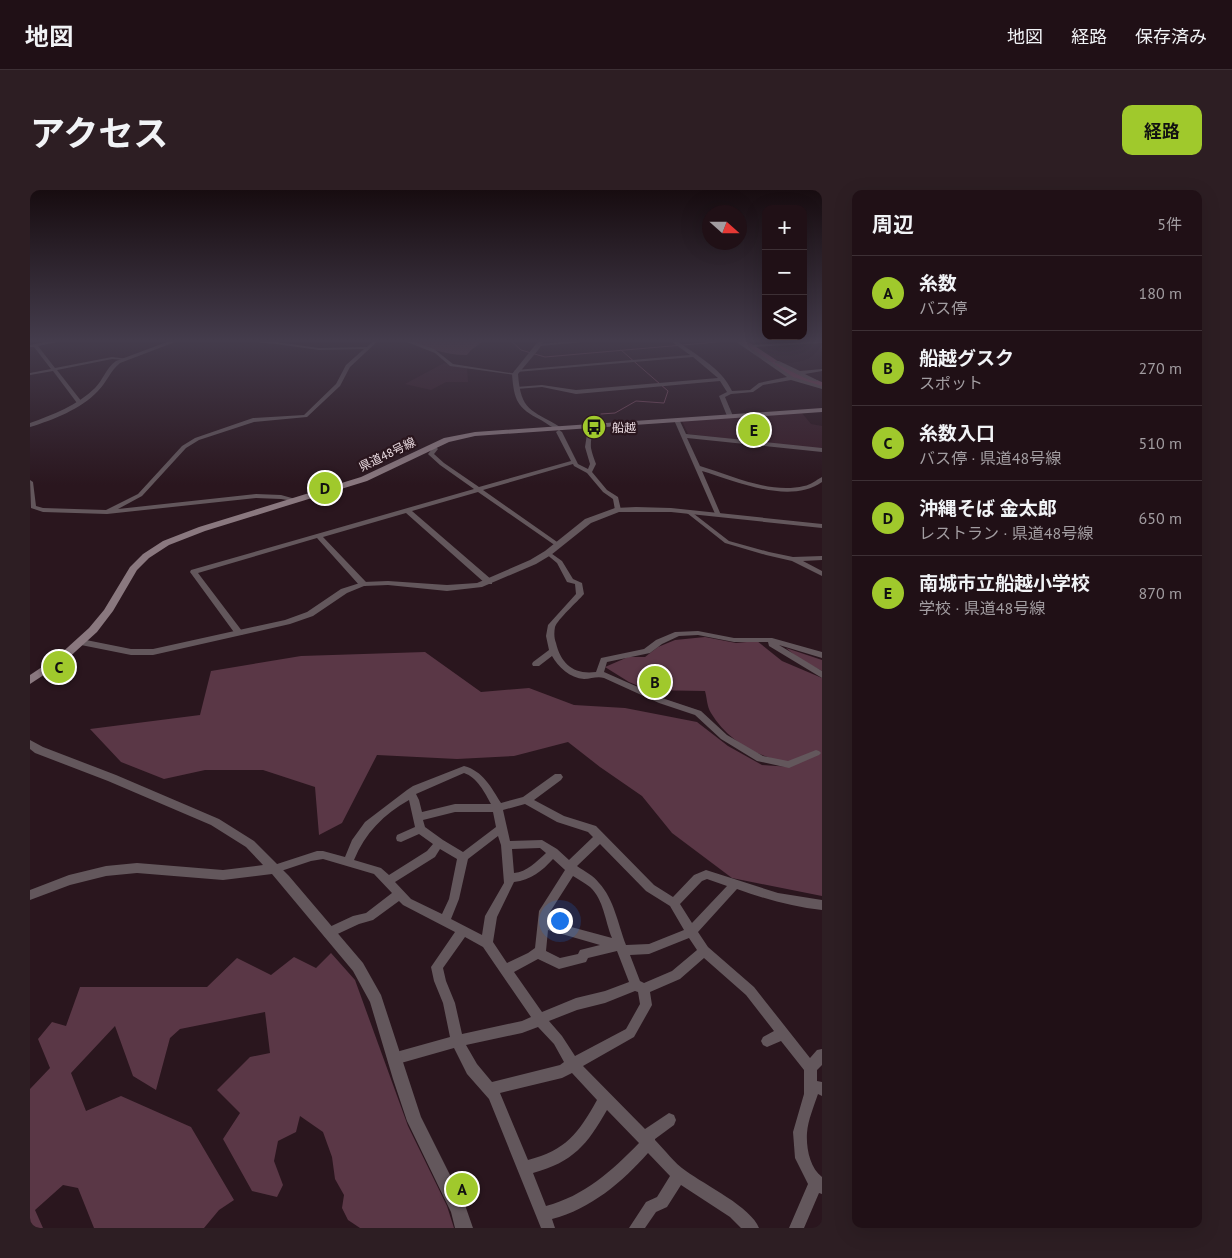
<!DOCTYPE html>
<html lang="ja">
<meta charset="utf-8">
<style>
:root{--surface:#201016;--page:#2d1e23;--text:#f1f3f6;--muted:#a29da1;--line:#3d3035;--accent:#a0c92c}
body{margin:0;font-family:"PT Sans","Noto Sans JP",sans-serif;background:var(--page);color:var(--text)}
.controls{position:absolute;right:15px;top:15px;display:grid;overflow:hidden;border-radius:10px;box-shadow:0 5px 20px #0002}
.controls button{width:45px;height:45px;display:grid;place-items:center;padding:0;border:0;border-bottom:1px solid var(--line);background:var(--surface);color:var(--text);font:25px sans-serif}
.compass{position:absolute;left:672px;top:15px;width:45px;height:45px;border-radius:50%;background:var(--surface);box-shadow:0 5px 20px #0002;rotate:111deg}
.you{position:absolute;left:529px;top:730px;width:18px;height:18px;margin:-12px;border:4px solid #fff;border-radius:50%;background:#1a73e8;box-shadow:0 0 0 8px #1a73e833}
.badge{display:grid;place-items:center;width:32px;height:32px;border-radius:50%;background:var(--accent);color:#111;font-size:16px;font-weight:700}
.pin{position:absolute;translate:-50% -50%;border:2px solid #fff;box-shadow:0 1px 5px #0006}
.list{margin:0;padding:0;list-style:none}
h2{display:flex;justify-content:space-between;align-items:center;height:65px;margin:0;padding:0 20px;font-size:21px}
h2 small{font-size:16px;font-weight:400;color:var(--muted)}
.list li{display:grid;grid-template-columns:32px 1fr auto;gap:15px;align-items:center;box-sizing:border-box;height:75px;padding:0 20px;border-top:1px solid var(--line)}
.list b{display:block;font-size:19px;white-space:nowrap}
.list p{margin:0;font-size:16px;white-space:nowrap;color:var(--muted)}
.list em{font-size:16px;font-style:normal;color:var(--muted)}
.icon{flex:none;width:28px;height:28px;fill:none;stroke:currentColor;stroke-width:2;stroke-linecap:round;stroke-linejoin:round}
.map{position:relative;flex:none;width:792px;height:1038px;overflow:hidden;border-radius:10px}
header{display:flex;align-items:center;gap:30px;box-sizing:border-box;height:70px;padding:0 25px;background:var(--surface);border-bottom:1px solid var(--line)}
header strong{font-size:24px}
nav{display:flex;gap:28px;margin-inline-start:auto;font-size:18px}
.intro{display:flex;align-items:center;justify-content:space-between;box-sizing:border-box;height:120px;padding:0 30px}
h1{margin:0;font-size:35px}
.button{padding:12px 22px;border-radius:10px;background:var(--accent);color:#111;font-size:18px;font-weight:700}
main{display:flex;gap:30px;padding:0 30px}
aside{flex:1;background:var(--surface);border-radius:10px;box-shadow:0 5px 20px #0002}
.map>svg:first-child{display:block}
</style>
<header>
<strong>地図</strong>
<nav><a>地図</a><a>経路</a><a>保存済み</a></nav>
</header>
<div class="intro"><h1>アクセス</h1><a class="button">経路</a></div>
<main>
<div class="map">
<svg width="792" height="1038" viewBox="0 0 792 1038">
<rect width="100%" height="100%" fill="#2a161e"/>
<g fill="#381e29">
<polygon points="414,173 437,178 438,192 416,192 401,200 375,194"/>
<polygon points="772,223 781,234 792,236 792,259 658,244 652,231"/>
</g>
<g fill="#5a3746">
<path d="M373,149h83l-15,11 -4,5c-23,0 -42,-8 -64,-16z"/>
<path d="M675,447l31,6 21,-2 25,20 40,17v218l-90,-18 -60,-45 -30,-37 -42,-29 -32,-25 -54,14 -57,3 -80,-4 -35,68 -23,12 -4,-48 -52,-17h-58l-41,9 -43,-17 -31,-33 110,-14 11,-44 90,-15 124,-4 56,40 48,-4 45,17 51,3 72,14 31,24 34,19 29,2 -4,-5c-30,-5 -60,-22 -76,-49 -4,-6 -4,-15 -6,-22l-57,-1 -19,-8 -24,-15 23,-10h17l13,-10 17,-7z"/>
<polygon points="756,458 792,470 792,481 768,468"/>
<polygon points="301,763 325,790 378,936 417,1016 424,1038 330,1038 318,1030 312,1018 314,1005 305,989 302,967 293,942 270,926 266,942 248,951 244,971 253,995 247,1007 222,1001 193,949 210,923 187,900 220,867 240,863 235,822 150,839 140,848 126,900 103,886 85,836 41,883 56,921 91,906 161,937 204,1010 189,1020 174,1038 64,1038 48,998 33,995 5,1020 13,1038 0,1038 0,899 20,878 8,849 22,832 36,836 50,797 177,797 207,768 241,785 264,767 286,778"/>
</g>
<g fill="none" stroke-linecap="round" stroke-linejoin="round">
<g stroke="#7d4c61" stroke-width="1">
<polyline points="480,150 491,160 515,167 710,150"/>
<polyline points="571,224 585,223 606,211 634,213 638,201 591,160"/>
</g>
<polygon fill="#7d4c61" fill-rule="evenodd" points="706,149 714,149 766,183 792,192 792,197 760,187"/>
<g fill="#63575c" fill-rule="evenodd">
<polygon points="30,149 42,149 8,156 25,178 82,167 98,169 96,170 82,169 27,180 52,212 47,213 23,181 0,185 0,183 21,179 4,157 0,157 0,155"/>
<polygon points="193,149 246,152 289,158 337,157 345,149 350,149 320,177 310,196 277,227 224,232 169,250 156,258 112,306 88,319 226,304 251,305 269,310 269,312 251,309 226,308 77,324 13,322 1,318 0,290 3,292 6,316 13,318 76,320 108,304 152,256 165,248 223,228 274,225 306,194 316,175 334,159 289,160 246,154"/>
<polygon points="369,149 375,149 404,159 423,174 487,184 485,185 420,176 405,163"/>
<polygon points="562,149 586,149 510,156 508,155 510,154"/>
<path d="M638,149h6c20,15 47,28 58,52l18,-1 9,-7 28,-6 -55,-38h6l55,38 29,9v3l-31,-9 -28,5 -10,7 -22,2 -6,3 8,19 -3,2 -3,-2 -8,-20 8,-4 -7,-11 -144,13 -34,-7 -26,2 -2,-1 2,-1 26,-2 34,5 142,-12 -25,-21 -177,15 -2,-1 2,-1 174,-15z"/>
<polygon points="792,151 792,153 723,157 721,156 723,155"/>
<path d="M745,171h4l21,10 22,-2v2l-17,3 14,7c-8,3 -34,-14 -44,-18z"/>
<path d="M645,229h4l7,15 136,14v4l-135,-14 13,28c33,10 70,28 104,20 7,-1 12,-6 18,-9v5c-33,23 -86,-1 -120,-11l19,44 -1,1h-4l-42,-96z"/>
<path d="M557,234c8,7 3,14 4,24 1,5 3,11 5,16l-4,8 15,18 11,7 3,13 -1,1 -5,-1 -2,-11 -10,-7 -16,-19 -13,-7 -1,-2 -90,26 77,54v2h-4l-78,-54 -66,19 80,69v4h-6l-80,-71 -83,24 43,45v4h-6l-43,-48 -119,35 44,58 1,2 -1,2h-6l-46,-63 1,-2 283,-81 -34,-24 -11,-10 -1,-1 4,-5 -3,-3 1,-1h4l4,4 -4,5 10,9 35,24 92,-26 -15,-29 3,-2 3,2 16,32 10,5 2,-5 -5,-17 2,-13 -3,-8z"/>
<polygon points="659,320 699,351 739,362 763,367 792,366 792,370 773,371 792,381 792,386 762,371 736,365 695,353 657,323 656,322"/>
<path d="M518,361l14,10 11,18 9,4 2,11c-7,8 -26,25 -29,33 -1,6 -1,11 1,16 5,21 18,32 40,29l5,-14 43,-9 12,-9 19,-8 23,-1 36,7h38l50,14v6l-43,-13 43,26v7l-53,-32 -1,-4h-34l-36,-7 -19,1 -17,8 -12,9 -43,9 -3,10 61,27 36,12 26,24 36,21 25,5 28,-11 3,1 2,2 -2,2 -30,13 -32,-7 -36,-22 -26,-24 -36,-12 -55,-25c-7,-2 -13,1 -20,1 -14,-1 -26,-12 -32,-23l-13,10h-6l-1,-2 1,-2 16,-12 -3,-14 2,-11 28,-31 -1,-10 -8,-2 -10,-19 -12,-10z"/>
<path d="M434,576c19,5 27,21 37,37l22,-6 32,-23h6l2,3 -2,3 -27,20 30,16 32,10 58,59 19,12 21,-22 12,-5 72,23 44,7v10c-29,-3 -57,-11 -85,-21l-39,43 10,15 46,40 56,71 7,-8 5,-1v16l-5,5v11l5,1v14l-4,-2c-4,12 -10,26 -11,39 -1,15 3,35 15,44v17l-3,-1 -15,35h-15l19,-44 -13,-26 -2,-26 11,-38v-24l-23,-29 -14,6 -4,-2 -2,-4 2,-4 11,-6 -28,-36 -42,-37 -24,21 -30,13 2,13 -18,32 -51,29 62,63 24,-16 5,2 2,5 -2,5 -19,14v1c10,10 19,23 31,31 19,14 65,36 73,57h-18l-11,-11 -49,-32 -14,22 -11,5 -11,16h-16l17,-26 11,-5 13,-21 -22,-23c-26,29 -57,56 -96,66l3,9h-14l-52,-129 -22,-25 -13,-26 -60,17 -5,-1 -1,-5 1,-5 61,-17 -7,-34 -9,-22 -3,-14 24,-35 -52,-27 -4,-4 -26,19 -14,4 -30,14 -4,-1 -2,-4 2,-4 28,-13 13,-3 26,-20 -18,-19 -51,-15 -12,2 -36,12 -4,-1 -1,-3 1,-3 46,-15h6l22,6 7,-17 13,-18 42,-32 6,-4zM434,583c13,4 21,20 27,31h-36l-33,8 -3,-12 -3,-6zM379,610l6,27 -18,8 -1,3 1,3 4,1 18,-8 14,10 -6,7 -38,24 -8,-7 -27,-8c11,-27 30,-46 55,-60zM495,614l32,18 31,10 5,5 -24,23 -12,-11 -15,-9 -32,1 -7,-31zM425,622h38l3,15 -33,25 -20,-12 -18,-13 -2,-7zM468,646l3,9 3,38 -19,33 -3,19 -31,-16 8,-20 9,-40zM570,654l46,47 24,15 14,24 -35,14 -23,1c-8,-21 -12,-46 -27,-62 -5,-7 -15,-12 -22,-17zM510,658l6,5c-10,9 -19,19 -32,20l-2,-24zM410,659l17,10 -8,40 -7,15 -31,-15 -16,-17 40,-25zM523,669l12,11 -26,41 -4,37 -7,5 -21,10 -14,-21 4,-25 17,-35c17,-2 28,-11 39,-23zM543,686c6,4 12,7 17,11 14,13 15,34 22,51l-63,-17 1,-9zM677,689l20,7 -35,37 -12,-19 22,-23zM518,740l52,15 -20,5 -2,4 -18,4 -14,-7zM435,747l18,10 48,70 -9,4 -60,13 -7,-31 -9,-22 -3,-13zM659,748l8,12 -25,21 -28,12 -4,-2 -10,-26 19,-1zM587,761l12,31 -24,9 -29,7 -34,14 -28,-40 24,-13 21,10 27,-7 2,-4zM605,801l3,1 2,12 -14,25 -51,27 -13,-20 -13,-15 28,-11 28,-7zM508,837l16,17 10,18 -4,3 -68,17 -15,-18 -11,-19 56,-12zM542,883l25,27c-19,34 -31,50 -69,60l-28,-67 62,-15zM577,920l32,33c-27,28 -55,53 -93,63l-13,-33c40,-11 54,-28 74,-63z"/>
</g>
<g fill="#63575c" fill-rule="evenodd">
<path d="M145,149h8l-63,24c-10,8 -13,19 -22,28 -17,18 -45,29 -68,36v-4c22,-8 48,-18 65,-35 8,-8 11,-20 21,-27z"/>
<path d="M510,149h5l-6,10 -21,25c3,38 13,35 42,53v2l-2,1c-6,-3 -11,-6 -17,-10 -24,-12 -27,-20 -29,-46z"/>
<polygon points="606,317 641,318 792,334 792,338 641,322 589,322 561,333 521,365 506,374 452,397 417,401 358,395 334,396 317,403 283,426 260,434 123,465 101,465 51,455 46,452 51,449 101,459 123,459 255,430 277,422 311,399 333,392 358,391 417,395 447,393 500,370 515,361 555,329 585,318"/>
<polygon points="0,550 13,557 86,585 189,629 224,651 259,686 333,773 351,805 391,927 435,1015 443,1038 425,1038 421,1022 377,931 363,889 340,812 323,781 242,684 193,690 107,683 76,686 40,695 0,710 0,700 39,685 76,676 107,673 193,680 233,675 216,657 181,635 78,591 5,563 0,559"/>
</g>
<polygon fill="#8a787f" fill-rule="evenodd" points="792,218 792,222 445,246 419,252 337,291 175,341 139,355 119,368 107,380 83,421 67,442 35,471 0,494 0,485 27,467 59,438 74,420 100,377 113,364 133,351 169,337 331,287 414,248 445,242"/>
</g>
<linearGradient id="sky" x2="0" y2="1"><stop stop-color="#170c10"/><stop offset="0.51" stop-color="#443c4c"/><stop offset="1" stop-color="#443c4c" stop-opacity="0"/></linearGradient>
<rect width="792" height="295" fill="url(#sky)"/>
<defs>
<g id="bus-disc" transform="scale(1.25)"><circle r="9.5" fill="#a0c92c" stroke="#2a161e"/><path d="M-5-6H5V4H4V6H2V4H-2V6H-4V4H-5ZM-3.5-4V0h7V-4ZM-3.5 1.2v1.5H-2V1.2ZM2 1.2v1.5H3.5V1.2Z" fill="#111"/></g>
</defs>
<g fill-rule="evenodd">
<use href="#bus-disc" x="564" y="237"/>
</g>
<g text-anchor="middle" dominant-baseline="central" stroke-width="4.5" stroke-linejoin="round" paint-order="stroke">
<g font-size="12" fill="#ecdde3" stroke="#2a161e" text-anchor="start">
<text x="582" y="237">船越</text>
</g>
<g font-size="12" fill="#ecdde3" stroke="#2a161e">
<text transform="translate(357 264) rotate(-26)">県道48号線</text>
</g>
</g>
</svg>
<div class="controls">
<button>+</button>
<button>−</button>
<button><svg class="icon" aria-label="layers" viewBox="0 0 24 24"><path d="M12 4l9 5-9 5-9-5zM3 14l9 5 9-5"/></svg></button>
</div>
<svg class="compass" viewBox="-18 -18 36 36"><path d="M0-13l5 13h-10z" fill="#e53935"/><path d="M0 13l5-13h-10z" fill="#a29da1"/></svg>
<div class="you"></div>
<div class="pin badge" style="left:432px;top:999px">A</div>
<div class="pin badge" style="left:625px;top:492px">B</div>
<div class="pin badge" style="left:29px;top:477px">C</div>
<div class="pin badge" style="left:295px;top:298px">D</div>
<div class="pin badge" style="left:724px;top:240px">E</div>
</div>
<aside>
<h2>周辺<small>5件</small></h2>
<ul class="list">
<li><span class="badge">A</span><div><b>糸数</b><p>バス停</p></div><em>180 m</em></li>
<li><span class="badge">B</span><div><b>船越グスク</b><p>スポット</p></div><em>270 m</em></li>
<li><span class="badge">C</span><div><b>糸数入口</b><p>バス停 · 県道48号線</p></div><em>510 m</em></li>
<li><span class="badge">D</span><div><b>沖縄そば 金太郎</b><p>レストラン · 県道48号線</p></div><em>650 m</em></li>
<li><span class="badge">E</span><div><b>南城市立船越小学校</b><p>学校 · 県道48号線</p></div><em>870 m</em></li>
</ul>
</aside>
</main>
